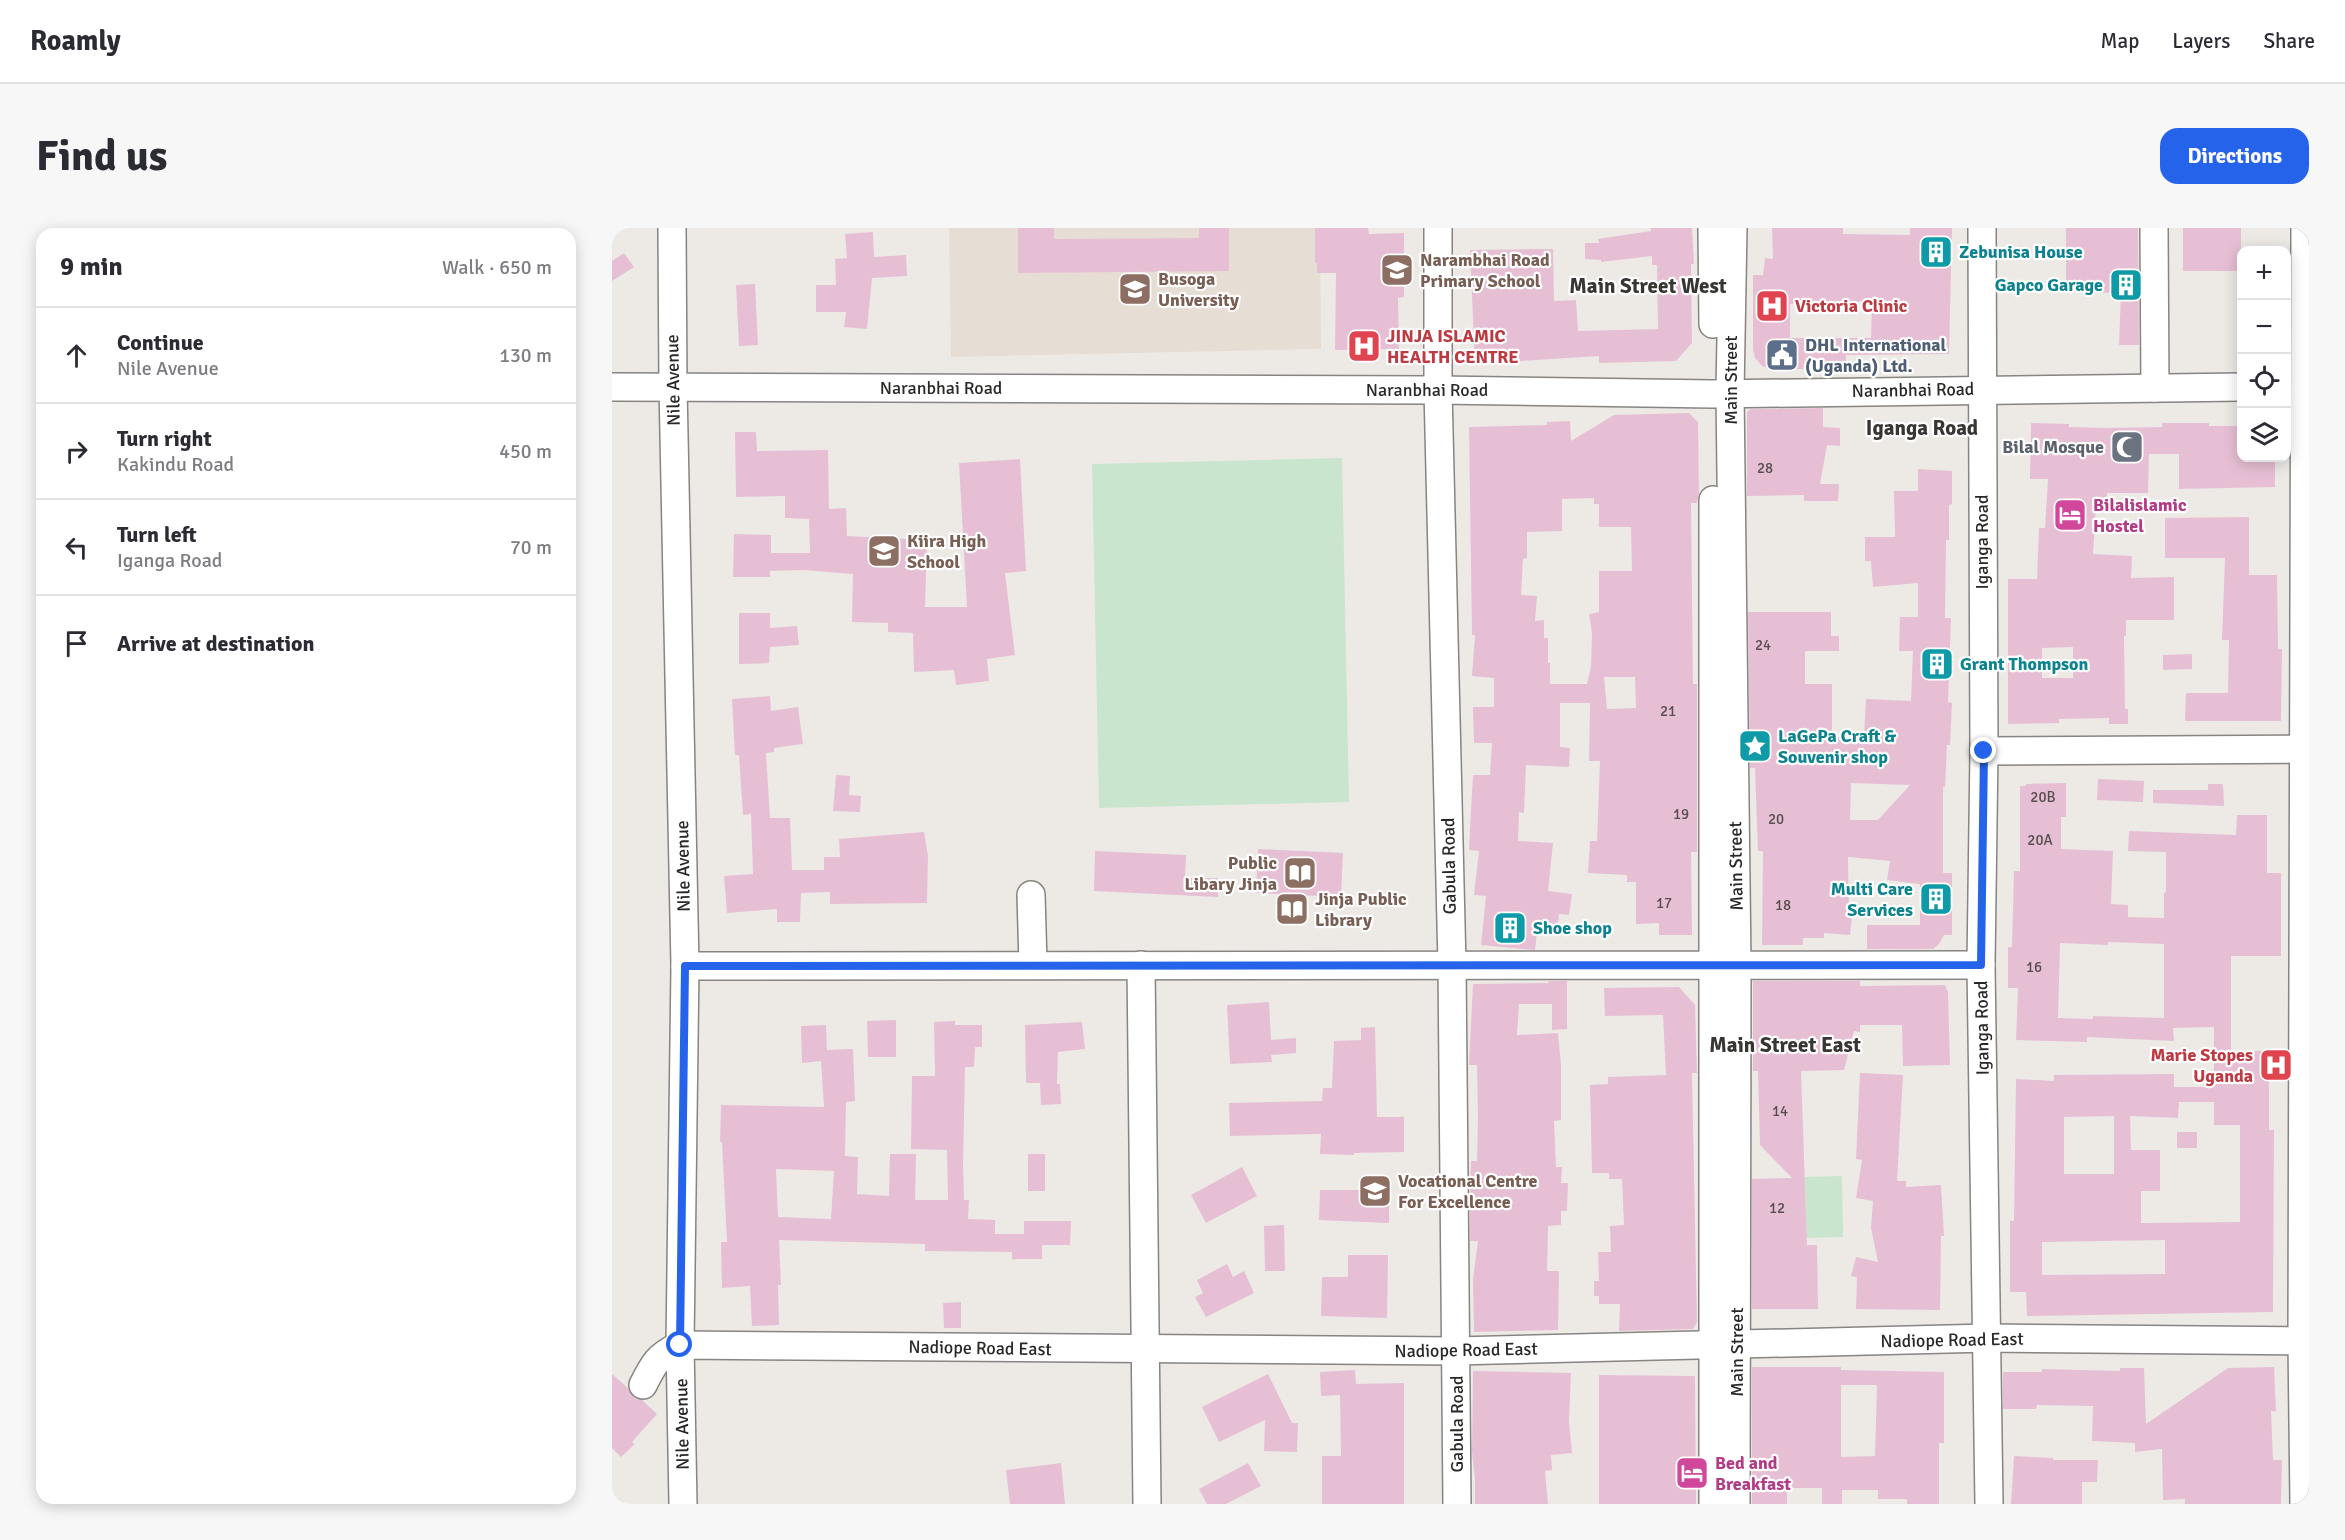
<!DOCTYPE html>
<meta charset="utf-8">
<style>
:root{--surface:#fff;--page:#f7f7f7;--text:#2b2b33;--muted:#7c7c81;--line:#e1e1e2;--accent:#2563eb}
body{margin:0;font-family:Signika,sans-serif;background:var(--page);color:var(--text)}
.controls{position:absolute;right:18px;top:18px;display:grid;overflow:hidden;border-radius:12px;box-shadow:0 3px 15px #0003}
.controls button{width:54px;height:54px;display:grid;place-items:center;padding:0;border:0;border-bottom:2px solid var(--line);background:var(--surface);color:var(--text);font:30px sans-serif}
.stop{position:absolute;width:18px;height:18px;margin:-14px;border:4px solid #2563eb;border-radius:50%;background:#fff}
.stop.end{background:#2563eb;border-color:#fff;box-shadow:0 2px 6px #0008}
.list{margin:0;padding:0;list-style:none}
h2{display:flex;justify-content:space-between;align-items:center;height:78px;margin:0;padding:0 24px;font-size:26px}
h2 small{font-size:20px;font-weight:400;color:var(--muted)}
.list li{display:grid;grid-template-columns:39px 1fr auto;gap:18px;align-items:center;box-sizing:border-box;height:96px;padding:0 24px;border-top:2px solid var(--line)}
.list b{display:block;font-size:22px;white-space:nowrap}
.list p{margin:0;font-size:20px;white-space:nowrap;color:var(--muted)}
.list em{font-size:20px;font-style:normal;color:var(--muted)}
.icon{flex:none;width:33px;height:33px;fill:none;stroke:currentColor;stroke-width:2;stroke-linecap:round;stroke-linejoin:round}
.map{position:relative;flex:none;width:1697px;height:1276px;overflow:hidden;border-radius:18px}
header{display:flex;align-items:center;gap:36px;box-sizing:border-box;height:84px;padding:0 30px;background:var(--surface);border-bottom:2px solid var(--line)}
header strong{font-size:28px}
nav{display:flex;gap:33px;margin-inline-start:auto;font-size:21px}
.intro{display:flex;align-items:center;justify-content:space-between;box-sizing:border-box;height:144px;padding:0 36px}
h1{margin:0;font-size:42px}
.button{padding:15px 27px;border-radius:18px;background:var(--accent);color:#fff;font-size:21px;font-weight:700}
main{display:flex;gap:36px;padding:0 36px}
aside{flex:1;background:var(--surface);border-radius:18px;box-shadow:0 3px 15px #0003}
.map>svg:first-child{display:block}
</style>
<header>
<strong>Roamly</strong>
<nav><a>Map</a><a>Layers</a><a>Share</a></nav>
</header>
<div class="intro"><h1>Find us</h1><a class="button">Directions</a></div>
<main>
<aside>
<h2>9 min<small>Walk · 650 m</small></h2>
<ul class="list">
<li><svg class="icon" aria-label="ahead" viewBox="0 0 24 24"><path d="M12 20V5M6 11l6-6 6 6"/></svg><div><b>Continue</b><p>Nile Avenue</p></div><em>130 m</em></li>
<li><svg class="icon" aria-label="right" viewBox="0 0 24 24"><path d="M7 20v-9h11M14 6l5 5-5 5"/></svg><div><b>Turn right</b><p>Kakindu Road</p></div><em>450 m</em></li>
<li><svg class="icon" aria-label="left" viewBox="0 0 24 24"><path d="M17 20v-9H6M10 6l-5 5 5 5"/></svg><div><b>Turn left</b><p>Iganga Road</p></div><em>70 m</em></li>
<li><svg class="icon" aria-label="arrive" viewBox="0 0 24 24"><path d="M6 21V4h12l-3 4 3 4H6"/></svg><div><b>Arrive at destination</b></div></li>
</ul>
</aside>
<div class="map">
<svg width="1697" height="1276" viewBox="0 0 1697 1276">
<rect width="100%" height="100%" fill="#edeae6"/>
<polygon fill="#e6ddd4" points="337,0 708,0 709,121 339,129"/>
<g fill="#c9e5ce">
<polygon points="730,230 737,574 487,580 480,236"/>
<polygon points="1230,948 1231,1009 1194,1010 1193,949"/>
</g>
<g fill="#e6bfd4" fill-rule="evenodd">
<polygon points="406,0 442,0 442,11 587,10 587,0 617,0 617,43 406,45"/>
<polygon points="703,0 756,0 757,6 792,5 792,69 786,70 787,121 723,122 724,45 705,45 705,35 703,35"/>
<polygon points="1039,0 1080,0 1082,36 1079,36 1080,115 1064,133 987,135 987,128 863,136 858,22 941,21 942,73 964,72 966,103 1046,101 1045,37 1040,37 1040,28 989,34 989,32 973,31 973,15 987,15 986,11 1039,3"/>
<path d="M1160,0h71v6l67,1v-7h42l-3,126 -103,1v6h-17v8h-59l-8,-3 -7,-8 -2,-8v-75h10l2,-17 8,1zM1260,73l-1,37h-81v-34z"/>
<polygon points="1454,0 1526,0 1527,117 1507,117 1509,65 1454,64"/>
<rect x="1571" y="0" width="58" height="43"/>
<polygon points="261,4 262,29 294,27 295,48 260,50 255,101 232,99 234,84 204,84 204,57 224,57 223,31 235,30 233,6"/>
<polygon points="12,25 22,39 0,53 0,33"/>
<polygon points="143,56 146,117 127,118 124,57"/>
<polygon points="1211,180 1211,199 1228,200 1228,218 1215,217 1208,256 1227,256 1226,273 1192,273 1192,267 1135,268 1135,184 1139,181"/>
<path d="M1077,185l9,9 1,72 -2,9h-6l2,181h4v168h-6l1,83h-33v-12l-23,1v-42h-9v-7l-39,-2 2,-32h7l3,-80h-11l1,-58h-30v44l10,1 -1,19 -43,-2 -2,48 -5,-1 -1,29 35,2 -5,48 24,3 -3,21 -10,-1 -1,11 -20,-2 -3,27 -54,-5 5,-49 -12,-1 5,-44 -10,-1 2,-40 2,-35h17l2,-32h-18l-1,-36h21v-29l-22,-2 3,-41h-3l-3,-208 78,-2v-3l23,-1 1,20 43,-26zM982,270v6h5v23h32l1,44h-33v41l-10,2 3,19 -1,34 -4,17h-37v-21h-2v-25h-4v-18l-9,1 2,-25 -16,-1 2,-36 4,-1v-26l35,-1v-32zM992,449h31l1,31 -29,1z"/>
<path d="M1419,195l38,1v3l35,1 58,-1v-4h47v3h32v32h34v29l-96,2v-35h-30l-1,39h-41v14l-11,-1 -3,48 39,2 -1,22 43,-1v43h-48v16h-2l1,73h3v15h-19v-6l-50,1v4l-51,1v-145h29l2,-51h6l3,-49h-18zM1461,419v31h-31v-30z"/>
<polygon points="123,204 144,204 145,223 216,222 217,281 234,280 235,308 315,312 313,379 355,379 347,235 408,231 414,343 393,345 403,427 375,431 377,453 344,457 342,442 302,444 301,405 276,404 276,395 240,394 241,346 192,342 158,343 158,349 121,349 122,306 159,307 159,325 198,325 197,291 173,290 173,268 124,269"/>
<path d="M1306,241l34,2v33l-3,1v35h-3l-1,78h6l-3,84 4,1 -2,42h-3l-2,42h-2v86h9v62h-8l-5,9 -6,5h-66v-24h53v-41l-33,-4 3,-19 -42,-4 1,59h3l-2,19 -26,-2v5h-21v7h-41l1,-94h-5l-3,-83h-5l-2,-156h83v24h8v15h-34v33h27v53h32l2,-38 45,2 2,-50h-14l1,-34h18v-34l-45,4 -2,-26h-6v-24h30l-1,-46h24zM1239,555l59,2 -32,35h-28z"/>
<polygon points="1637,289 1637,347 1665,347 1666,421 1670,421 1669,493 1573,493 1574,465 1616,465 1617,412 1610,412 1613,330 1553,330 1553,290"/>
<polygon points="127,385 158,385 158,400 185,398 187,417 158,419 157,435 127,436"/>
<polygon points="1580,426 1580,441 1551,442 1551,427"/>
<polygon points="158,468 159,483 186,479 191,516 162,520 162,524 154,525 158,590 178,590 180,642 212,642 212,629 228,629 227,611 312,604 316,628 315,675 218,676 218,664 189,665 188,694 165,694 165,681 115,685 112,648 141,646 139,586 131,587 127,527 123,527 120,471"/>
<polygon points="224,547 238,548 237,567 249,568 248,584 221,583"/>
<polygon points="1486,551 1532,553 1531,574 1485,572"/>
<path d="M1454,555v34h-5v32l52,2 -2,53 17,1v12l36,1v-25l2,-1v-40l-38,-1 1,-20 107,4 1,-20h30v58h14v83h-50v95h38v79h5l-1,182 -246,4 -1,-24h-16v-71h4l2,-142 38,2v-6l120,-1v13h40v-60l-41,1 1,13 -87,-4v5l-71,-2 2,-52h-10v-41h4l2,-76h6v-85h6v-2zM1496,714l56,2v74l-71,-2v3l-35,-1 2,-75 48,2zM1567,874h35v23h26v97l-99,1v-32h19v-41h-29l-1,-34 48,2zM1502,888v58h-50v-57zM1553,1012v34l-123,1v-33z"/>
<polygon points="1596,556 1611,556 1612,578 1541,575 1541,562 1596,562"/>
<polygon points="646,621 731,625 729,669 644,665"/>
<polygon points="483,623 574,627 573,650 606,650 606,669 482,663"/>
<polygon points="936,753 955,753 955,801 940,802 940,776 907,776 905,807 946,805 949,837 949,892 942,893 944,939 950,939 949,955 956,955 955,983 949,983 949,997 936,998 935,1043 947,1043 946,1102 862,1104 861,1051 866,1013 858,1013 858,964 859,933 865,933 866,887 865,837 857,837 861,756 937,755"/>
<polygon points="1141,753 1248,753 1248,758 1333,757 1336,764 1338,837 1291,838 1290,797 1248,797 1248,804 1242,803 1232,842 1189,843 1195,1017 1205,1017 1206,1081 1140,1081 1140,951 1180,950 1148,917 1146,843 1141,843"/>
<polygon points="1067,759 1083,777 1085,845 1080,845 1085,1094 1081,1101 1007,1103 1008,1076 987,1076 987,1068 982,1068 982,1053 987,1053 986,1024 999,1024 998,998 1012,997 1010,951 997,951 997,945 980,945 978,857 996,856 996,849 1054,847 1051,787 993,788 992,760"/>
<polygon points="657,774 659,812 684,810 684,825 659,827 660,834 618,836 615,777"/>
<polygon points="284,792 284,829 256,829 255,793"/>
<path d="M343,793v4h27v22h-7l-1,20h-9l-2,97 1,36h5l-1,19 27,1v14h29v-13h47l-1,24h-28v14h-30v-7l-87,-1v-7l-146,-4 2,45h-3l1,40 -27,1 -2,-40 -28,2 -1,-46h6l-5,-100h-2l1,-37 103,2 -3,-46 -19,2 -1,-37 25,-1 1,25 26,-1 2,52 -9,1 -1,51v3l13,1 -1,37 32,2 1,-42h26l-1,46h33l-1,-50 -36,-1 1,-73h23l-1,-54zM164,941l58,2 -3,48 -53,-2z"/>
<polygon points="470,794 473,821 446,824 445,856 448,856 449,876 429,877 428,855 414,855 413,797"/>
<polygon points="763,799 765,889 792,889 792,924 742,925 742,927 708,926 709,906 618,908 617,875 710,873 711,860 720,860 722,813 749,812 749,800"/>
<polygon points="1248,845 1291,847 1285,953 1294,953 1294,959 1329,957 1332,1008 1329,1008 1328,1082 1244,1081 1245,1049 1239,1048 1244,1029 1266,1034 1259,1000 1261,973 1244,970 1250,932 1244,931"/>
<rect x="1565" y="904" width="20" height="16"/>
<rect x="416" y="926" width="17" height="37"/>
<polygon points="630,939 645,968 594,995 579,967"/>
<polygon points="708,962 777,962 777,995 707,992"/>
<polygon points="672,997 673,1043 653,1043 652,998"/>
<polygon points="736,1027 776,1027 775,1090 709,1088 710,1049 736,1049"/>
<polygon points="615,1036 621,1049 632,1043 642,1065 594,1089 583,1069 591,1065 585,1052"/>
<polygon points="349,1074 349,1100 332,1100 331,1075"/>
<path d="M1140,1139h89v3l103,2v71h-5v61h-32v-5h-29v-9h-36v14h-20v-16h-35v16h-35zM1229,1157h36l-2,71 -34,1z"/>
<polygon points="1662,1139 1664,1183 1659,1183 1661,1232 1670,1232 1669,1276 1573,1276 1573,1271 1551,1272 1550,1221 1523,1224 1523,1215 1480,1213 1481,1178 1425,1177 1424,1181 1391,1181 1391,1144 1430,1144 1430,1141 1508,1143 1508,1140 1532,1140 1534,1196 1616,1140"/>
<polygon points="743,1142 744,1156 792,1155 792,1276 710,1276 710,1228 729,1228 728,1167 709,1168 708,1144"/>
<polygon points="861,1143 959,1145 957,1194 960,1225 939,1227 940,1242 933,1243 936,1276 863,1276 863,1252 860,1224"/>
<polygon points="0,1146 16,1160 23,1171 30,1172 45,1186 20,1214 23,1216 9,1229 0,1220"/>
<polygon points="656,1146 680,1195 686,1195 685,1224 652,1223 653,1192 607,1214 590,1179"/>
<polygon points="987,1147 1083,1148 1084,1276 987,1276"/>
<polygon points="1402,1228 1441,1230 1441,1232 1486,1232 1485,1254 1470,1254 1470,1276 1399,1276"/>
<polygon points="449,1235 453,1276 398,1276 394,1242"/>
<polygon points="636,1235 649,1258 614,1276 595,1276 587,1261"/>
</g>
<g fill="none" stroke-linecap="round" stroke-linejoin="round">
<g stroke="#878481" stroke-width="30">
<g id="minor">
<polyline points="60,0 61,159 73,738 68,1117 71,1276"/>
<polyline points="826,0 826,162 840,737 845,1276"/>
<polyline points="1100,0 1101,96"/>
<polyline points="1121,0 1118,164 1125,737 1124,1276"/>
<polyline points="1370,0 1372,523 1369,737 1377,1276"/>
<polyline points="1542,0 1543,160"/>
<polyline points="0,159 826,162 1101,166 1630,159"/>
<polyline points="1101,272 1101,1276"/>
<polyline points="1372,523 1697,521"/>
<polyline points="419,667 421,736"/>
<polyline points="529,737 535,1276"/>
<polyline points="73,738 1369,737"/>
<path d="M31,1157c11,-22 14,-28 37,-40l776,6 532,-13 321,3"/>
<polyline points="1692,1276 1690,1113 1693,0"/>
</g>
</g>
<use href="#minor" stroke="#fff" stroke-width="27"/>
</g>
<g fill="none" stroke-linecap="round" stroke-linejoin="round">
<polyline stroke="#2563eb" stroke-width="8" points="68,1117 73,738 1369,737 1372,523"/>
</g>
<defs>
<g id="building-square" transform="scale(1.725)"><rect x="-9" y="-9" width="18" height="18" rx="4" fill="#0f9aa8" stroke="#fff"/><path d="M-4-6H4V6H1V3H-1V6H-4ZM-2.5-4.3h1.7v1.8h-1.7ZM.8-4.3h1.7v1.8H.8ZM-2.5-1h1.7V.8h-1.7ZM.8-1h1.7V.8H.8Z" fill="#fff"/></g>
<g id="school-square" transform="scale(1.725)"><rect x="-9" y="-9" width="18" height="18" rx="4" fill="#8d6e63" stroke="#fff"/><path d="M0-5L7-2L0 1L-7-2ZM-4 1L0 2.5L4 1V4Q0 6-4 4Z" fill="#fff"/></g>
<g id="hospital-square" transform="scale(1.725)"><rect x="-9" y="-9" width="18" height="18" rx="4" fill="#e0444e" stroke="#fff"/><path d="M-5-5h3v3.5h4V-5h3V5h-3V1.5h-4V5h-3Z" fill="#fff"/></g>
<g id="civic-square" transform="scale(1.725)"><rect x="-9" y="-9" width="18" height="18" rx="4" fill="#5c6f8a" stroke="#fff"/><path d="M-.6-6.5H3V-4.5H.6V-3L4-1V1h2V6H-6V1h2V-1L-.6-3ZM-1.2 2.5V6h2.4V2.5Z" fill="#fff"/></g>
<g id="mosque-square" transform="scale(1.725)"><rect x="-9" y="-9" width="18" height="18" rx="4" fill="#6b7280" stroke="#fff"/><path d="M3.5-4.9A6 6 0 1 0 3.5 4.9A5 5 0 1 1 3.5-4.9Z" fill="#fff"/></g>
<g id="hotel-square" transform="scale(1.725)"><rect x="-9" y="-9" width="18" height="18" rx="4" fill="#d1479c" stroke="#fff"/><path d="M-6-4.5h1.5V1H6V5H4.5V3h-9V5H-6ZM-4 0a1.8 1.8 0 1 1 3.6 0ZM.5 0V-2.5h3Q6-2.5 6 0Z" fill="#fff"/></g>
<g id="sight-square" transform="scale(1.725)"><rect x="-9" y="-9" width="18" height="18" rx="4" fill="#0f9aa8" stroke="#fff"/><path d="M0-6L1.8-2.2L6-1.7L2.9 1.2L3.7 5.4L0 3.3L-3.7 5.4L-2.9 1.2L-6-1.7L-1.8-2.2Z" fill="#fff"/></g>
<g id="library-square" transform="scale(1.725)"><rect x="-9" y="-9" width="18" height="18" rx="4" fill="#8d6e63" stroke="#fff"/><path d="M-6-4Q-3-5.5-.7-3.5V5Q-3 3-6 4ZM6-4Q3-5.5 .7-3.5V5Q3 3 6 4Z" fill="#fff"/></g>
</defs>
<g fill-rule="evenodd">
<use href="#building-square" x="1324" y="24"/>
<use href="#school-square" x="785" y="42"/>
<use href="#building-square" x="1514" y="57"/>
<use href="#school-square" x="523" y="61"/>
<use href="#hospital-square" x="1160" y="78"/>
<use href="#hospital-square" x="752" y="118"/>
<use href="#civic-square" x="1170" y="127"/>
<use href="#mosque-square" x="1515" y="219"/>
<use href="#hotel-square" x="1458" y="287"/>
<use href="#school-square" x="272" y="323"/>
<use href="#building-square" x="1325" y="436"/>
<use href="#sight-square" x="1143" y="518"/>
<use href="#library-square" x="688" y="645"/>
<use href="#building-square" x="1324" y="671"/>
<use href="#library-square" x="680" y="681"/>
<use href="#building-square" x="898" y="700"/>
<use href="#hospital-square" x="1664" y="837"/>
<use href="#school-square" x="763" y="963"/>
<use href="#hotel-square" x="1080" y="1245"/>
</g>
<g text-anchor="middle" dominant-baseline="central" stroke-width="4.5" stroke-linejoin="round" paint-order="stroke">
<g font-size="15" fill="#584e52">
<text x="1153" y="240">28</text>
<text x="1151" y="417">24</text>
<text x="1056" y="483">21</text>
<text x="1431" y="569">20B</text>
<text x="1069" y="586">19</text>
<text x="1164" y="591">20</text>
<text x="1428" y="612">20A</text>
<text x="1052" y="675">17</text>
<text x="1171" y="677">18</text>
<text x="1422" y="739">16</text>
<text x="1168" y="883">14</text>
<text x="1165" y="980">12</text>
</g>
<g font-size="18" font-weight="bold" fill="#0d838f" stroke="#fff" text-anchor="start">
<text x="1347" y="24">Zebunisa House</text>
<text x="1491" y="57" text-anchor="end">Gapco Garage</text>
<text x="1348" y="436">Grant Thompson</text>
<text x="1166" y="508">LaGePa Craft &amp;<tspan x="1166" dy="21">Souvenir shop</tspan></text>
<text x="1301" y="661" text-anchor="end">Multi Care<tspan x="1301" dy="21">Services</tspan></text>
<text x="921" y="700">Shoe shop</text>
</g>
<g font-size="18" font-weight="bold" fill="#785e54" stroke="#fff" text-anchor="start">
<text x="808" y="32">Narambhai Road<tspan x="808" dy="21">Primary School</tspan></text>
<text x="546" y="51">Busoga<tspan x="546" dy="21">University</tspan></text>
<text x="295" y="313">Kiira High<tspan x="295" dy="21">School</tspan></text>
<text x="665" y="635" text-anchor="end">Public<tspan x="665" dy="21">Libary Jinja</tspan></text>
<text x="703" y="671">Jinja Public<tspan x="703" dy="21">Library</tspan></text>
<text x="786" y="953">Vocational Centre<tspan x="786" dy="21">For Excellence</tspan></text>
</g>
<g font-size="18" font-weight="bold" fill="#be3a42" stroke="#fff" text-anchor="start">
<text x="1183" y="78">Victoria Clinic</text>
<text x="775" y="108">JINJA ISLAMIC<tspan x="775" dy="21">HEALTH CENTRE</tspan></text>
<text x="1641" y="827" text-anchor="end">Marie Stopes<tspan x="1641" dy="21">Uganda</tspan></text>
</g>
<g font-size="18" font-weight="bold" fill="#4e5e75" stroke="#fff" text-anchor="start">
<text x="1193" y="117">DHL International<tspan x="1193" dy="21">(Uganda) Ltd.</tspan></text>
</g>
<g font-size="18" fill="#292826" stroke="#fff">
<text transform="translate(61 152) rotate(-91)">Nile Avenue</text>
<text transform="translate(1119 152) rotate(-90)">Main Street</text>
<text x="329" y="160">Naranbhai Road</text>
<text x="815" y="162">Naranbhai Road</text>
<text transform="translate(1301 162) rotate(-1)">Naranbhai Road</text>
<text transform="translate(1370 314) rotate(-90)">Iganga Road</text>
<text transform="translate(71 638) rotate(-91)">Nile Avenue</text>
<text transform="translate(837 638) rotate(-91)">Gabula Road</text>
<text transform="translate(1124 638) rotate(-91)">Main Street</text>
<text transform="translate(1370 800) rotate(-91)">Iganga Road</text>
<text transform="translate(1340 1112) rotate(-1)">Nadiope Road East</text>
<text transform="translate(368 1120) rotate(1)">Nadiope Road East</text>
<text transform="translate(854 1122) rotate(-1)">Nadiope Road East</text>
<text transform="translate(1125 1124) rotate(-90)">Main Street</text>
<text transform="translate(70 1196) rotate(-91)">Nile Avenue</text>
<text transform="translate(845 1196) rotate(-90)">Gabula Road</text>
</g>
<g font-size="18" font-weight="bold" fill="#5b616d" stroke="#fff" text-anchor="end">
<text x="1492" y="219">Bilal Mosque</text>
</g>
<g font-size="18" font-weight="bold" fill="#b23c85" stroke="#fff" text-anchor="start">
<text x="1481" y="277">Bilalislamic<tspan x="1481" dy="21">Hostel</tspan></text>
<text x="1103" y="1235">Bed and<tspan x="1103" dy="21">Breakfast</tspan></text>
</g>
<g font-size="21" font-weight="bold" fill="#383633" stroke="#fff">
<text x="1036" y="58">Main Street West</text>
<text x="1310" y="200">Iganga Road</text>
<text x="1173" y="817">Main Street East</text>
</g>
</g>
</svg>
<div class="controls">
<button>+</button>
<button>−</button>
<button><svg class="icon" aria-label="locate" viewBox="0 0 24 24"><circle cx="12" cy="12" r="6"/><path d="M12 2v4M12 18v4M2 12h4M18 12h4"/></svg></button>
<button><svg class="icon" aria-label="layers" viewBox="0 0 24 24"><path d="M12 4l9 5-9 5-9-5zM3 14l9 5 9-5"/></svg></button>
</div>
<div class="stop" style="left:68px;top:1117px"></div>
<div class="stop end" style="left:1372px;top:523px"></div>
</div>
</main>
